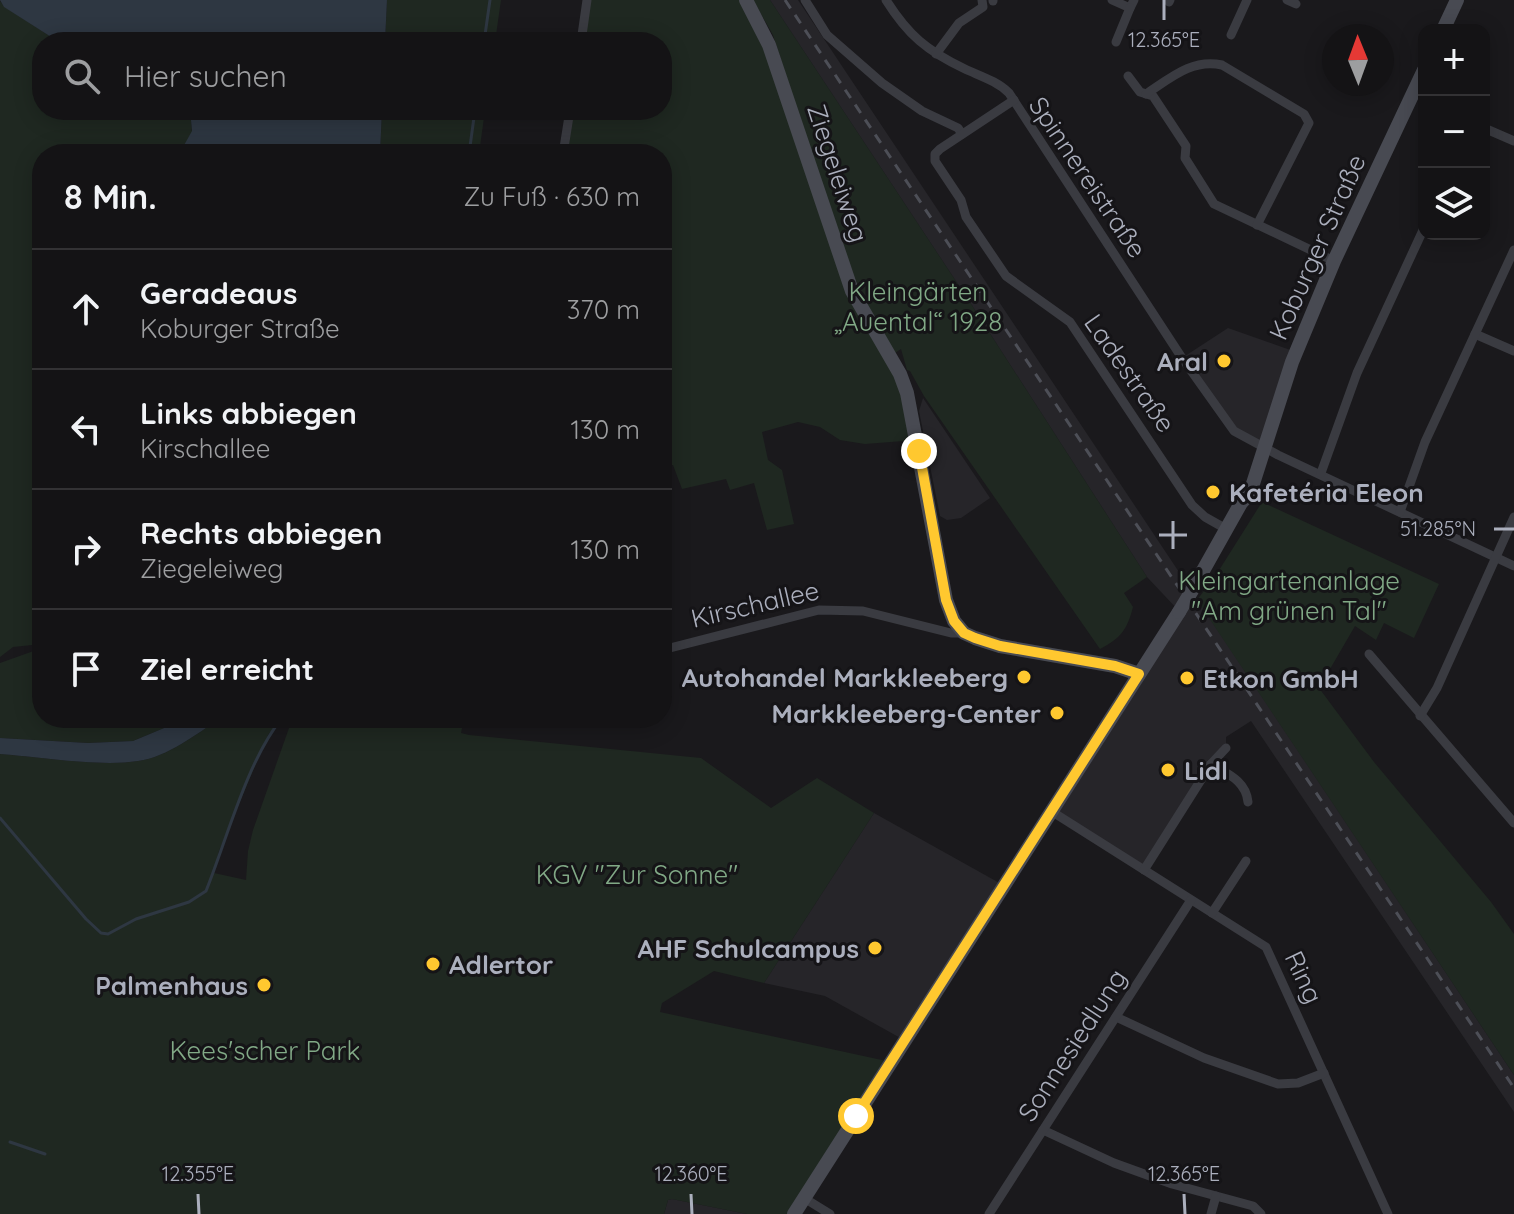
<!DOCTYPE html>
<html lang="de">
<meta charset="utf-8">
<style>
:root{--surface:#141315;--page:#212022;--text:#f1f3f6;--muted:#9d9ea0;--line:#333234}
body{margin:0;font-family:Quicksand,sans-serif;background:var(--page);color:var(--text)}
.controls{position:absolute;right:24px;top:24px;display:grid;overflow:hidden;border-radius:16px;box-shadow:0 4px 20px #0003}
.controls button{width:72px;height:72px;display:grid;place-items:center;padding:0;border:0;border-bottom:2px solid var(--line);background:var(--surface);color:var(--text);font:40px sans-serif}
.compass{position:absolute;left:1322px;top:24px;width:72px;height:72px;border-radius:50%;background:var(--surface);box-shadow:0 4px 20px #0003;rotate:359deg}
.stop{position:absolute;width:24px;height:24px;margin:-18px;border:6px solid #ffc82f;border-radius:50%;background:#fff}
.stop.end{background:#ffc82f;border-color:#fff;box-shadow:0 2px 8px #0008}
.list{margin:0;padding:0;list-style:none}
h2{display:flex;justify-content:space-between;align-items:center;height:104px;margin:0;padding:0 32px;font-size:34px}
h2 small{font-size:26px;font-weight:400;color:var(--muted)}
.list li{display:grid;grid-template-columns:52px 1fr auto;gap:24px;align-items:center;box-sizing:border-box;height:120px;padding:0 32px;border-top:2px solid var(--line)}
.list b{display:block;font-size:30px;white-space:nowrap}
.list p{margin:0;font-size:26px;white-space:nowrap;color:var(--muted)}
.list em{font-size:26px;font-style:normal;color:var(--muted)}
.icon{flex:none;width:44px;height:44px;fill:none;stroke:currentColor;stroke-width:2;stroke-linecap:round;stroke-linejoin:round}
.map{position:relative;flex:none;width:1514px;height:1214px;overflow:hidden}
.search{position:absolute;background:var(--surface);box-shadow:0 4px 20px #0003;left:32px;top:32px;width:640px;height:88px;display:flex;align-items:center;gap:20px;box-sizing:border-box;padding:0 28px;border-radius:32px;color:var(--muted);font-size:30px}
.panel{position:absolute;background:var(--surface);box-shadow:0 4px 20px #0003;left:32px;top:144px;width:640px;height:584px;border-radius:32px}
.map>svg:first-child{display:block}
</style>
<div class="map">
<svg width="1514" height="1214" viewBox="0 0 1514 1214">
<rect width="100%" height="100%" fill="#1a191c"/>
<g fill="#262529">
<polygon points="770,0 798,0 1514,1075 1514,1112 1251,721 1226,737 1226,748 1144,870 1051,811 1179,611 1147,577 971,304"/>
<polygon points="1228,328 1296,352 1263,447 1244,438 1182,358"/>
<polygon points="923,398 990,498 961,518 947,520 940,516 919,411"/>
<polygon points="874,813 1003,885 904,1040 825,996 764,983"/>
<polygon points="672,1199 747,1214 664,1214 668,1200"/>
</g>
<g fill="#1f2821">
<polygon points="387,0 501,0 495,42 385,42"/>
<polygon points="587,0 746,0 852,291 900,374 916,440 865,444 840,440 820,427 798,422 762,432 768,460 782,470 794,524 767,530 754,483 730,490 726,479 682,489 673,465 662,467 662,154 563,154 570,110 662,110 662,42 581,42"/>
<path d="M753,0h17l2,3 199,301 176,273 -23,16 9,14c-6,23 -12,31 -33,42l-176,-253 -14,-25 -3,-1 -6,-21 -6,4 -30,-47 -19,-47 -73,-224z"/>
<polygon points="0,1 5,7 59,42 42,42 42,110 190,110 192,132 179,154 42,154 42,644 13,647 0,657"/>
<polygon points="382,110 485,110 479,154 380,154"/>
<polygon points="1262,502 1439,584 1414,638 1384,623 1376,640 1355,626 1319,688 1374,762 1491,902 1514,934 1514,1075 1197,600 1216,575"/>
<polygon points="42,648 42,718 188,718 133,741 88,743 0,738 0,663"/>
<path d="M221,718h61l-14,17 -49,116 -5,22 32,7 2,-29 5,-21 36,-102 29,-10h146l-3,15 8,2 232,23 70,50 46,-30 57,35 -110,170 -50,-12 -52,32 -2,9 231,50 -97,152h-47l-75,-15 -4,1 -4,14h-664v-460c40,3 100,13 138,7 30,-4 58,-27 83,-43z"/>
</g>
<g fill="#2e3742">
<polygon points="0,0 387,0 385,42 59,42 4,7"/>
<polygon points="190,110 382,110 380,154 179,154 192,131"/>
<path d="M188,718h33c-25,16 -53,39 -83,43 -38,6 -98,-4 -138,-7v-16l88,5 45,-2z"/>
</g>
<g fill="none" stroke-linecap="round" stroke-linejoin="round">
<g stroke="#2e3742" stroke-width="3">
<polyline points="484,42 490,0"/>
<polyline points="469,154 475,110"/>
<path d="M0,818l86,101 15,14 7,1 28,-15 53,-17 17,-11c21,-52 41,-130 76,-173"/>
<polyline points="10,1142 45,1154"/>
</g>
<g stroke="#3a3b41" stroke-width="9">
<polyline points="805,0 827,35 882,83 922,111 958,128 962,134"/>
<path d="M886,0c22,35 41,51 79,69 15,7 32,12 44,24l173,265 52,73 44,24 236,111"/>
<polyline points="1112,0 1130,8 1134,0"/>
<polyline points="1287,0 1296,4"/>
<polyline points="993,1 993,0"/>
<polyline points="1169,2 1170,0"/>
<polyline points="1231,35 1247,0"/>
<polyline points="581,42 587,0"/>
<polyline points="1116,42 1130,8"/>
<polyline points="936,54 959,23 983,7 982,0"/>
<polyline points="1128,76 1140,92 1153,96 1186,146 1185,158 1214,204 1334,261"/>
<path d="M1146,94c23,-15 46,-36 76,-29l82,49 5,9 -52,102"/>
<polyline points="1014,100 940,149 935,154 935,161 961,200 966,217 1006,276 1070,322 1192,505 1205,517 1228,530"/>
<polyline points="1484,128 1514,141"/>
<polyline points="563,154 570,110"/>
<polyline points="1475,334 1514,351"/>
<polyline points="1321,473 1357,373 1424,228"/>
<polyline points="1400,512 1425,442 1514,250"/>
<polyline points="662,650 819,610 863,611 951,633 964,633"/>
<polyline points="1369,654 1514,823"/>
<polyline points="1420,716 1437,688 1514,517"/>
<path d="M1211,764c17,10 35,17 37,38"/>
<polyline points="1051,811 1266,947 1388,1214"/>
<polyline points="1144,870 1211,764 1226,748"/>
<polyline points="1212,913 1246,861"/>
<polyline points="1116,1017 1204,1058 1278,1084 1298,1083 1324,1073"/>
<polyline points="1043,1130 1114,1163 1172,1184 1253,1206 1261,1214"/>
<polyline points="804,1198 830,1214"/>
<polyline points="989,1214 1191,900"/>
<polyline points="1211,1214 1216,1196"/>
</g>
<g stroke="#484a52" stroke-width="14">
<polyline points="746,0 769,45 852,291 900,374 907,393 946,600 954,621 964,633 975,638 1000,646 1115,666 1139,674"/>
<polyline points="1443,30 1457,0"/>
<polyline points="1191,592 1241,503 1250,493 1292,362 1334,261 1424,70"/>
<polyline points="794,1214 1179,612"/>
</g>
<polyline stroke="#4d4f57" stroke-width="3" stroke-dasharray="10 8" stroke-linecap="butt" points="785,0 1514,1088"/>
<polyline stroke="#484a52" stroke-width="14" points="1179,612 1191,592"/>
</g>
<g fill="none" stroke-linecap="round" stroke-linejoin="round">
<polyline stroke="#ffc82f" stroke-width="10" points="856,1116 1139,674 1115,666 1000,646 975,638 964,633 954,621 946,600 919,451"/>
</g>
<path fill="none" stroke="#abafbd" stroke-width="3" d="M1164,0v20M1173,521v28M1494,529h20M1159,535h28M198,1194l1,20M691,1194l1,20M1184,1194l1,20"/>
<g fill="#ffc82f" stroke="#151417" stroke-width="3">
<circle cx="1224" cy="361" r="8"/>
<circle cx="1213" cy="492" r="8"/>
<circle cx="1024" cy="677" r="8"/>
<circle cx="1187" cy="678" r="8"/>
<circle cx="1057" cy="713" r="8"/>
<circle cx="1168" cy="770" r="8"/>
<circle cx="875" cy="948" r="8"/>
<circle cx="433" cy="964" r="8"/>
<circle cx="264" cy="985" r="8"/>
</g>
<g text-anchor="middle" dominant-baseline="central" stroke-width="6" stroke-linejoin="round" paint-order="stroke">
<g font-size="26" fill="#abafbd" stroke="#151417">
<text transform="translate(838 173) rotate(72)">Ziegeleiweg</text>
<text transform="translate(1088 177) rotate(56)">Spinnereistraße</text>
<text transform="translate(1317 247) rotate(-66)">Koburger Straße</text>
<text transform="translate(1130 373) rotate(55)">Ladestraße</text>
<text transform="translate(755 604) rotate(-13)">Kirschallee</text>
<text transform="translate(1304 977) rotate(65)">Ring</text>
<text transform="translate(1072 1045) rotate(-57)">Sonnesiedlung</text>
</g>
<g font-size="26" fill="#81a986" stroke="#151417">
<text x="918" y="291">Kleingärten<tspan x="918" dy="30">„Auental“ 1928</tspan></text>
<text x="1289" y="580">Kleingartenanlage<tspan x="1289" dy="30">"Am grünen Tal"</tspan></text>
<text x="637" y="874">KGV "Zur Sonne"</text>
<text x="265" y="1050">Kees'scher Park</text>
</g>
<g font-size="26" font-weight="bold" fill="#abafbd" stroke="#151417" text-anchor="end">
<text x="1208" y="361">Aral</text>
<text x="1229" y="492" text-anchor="start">Kafetéria Eleon</text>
<text x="1008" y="677">Autohandel Markkleeberg</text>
<text x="1203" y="678" text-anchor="start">Etkon GmbH</text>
<text x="1041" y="713">Markkleeberg-Center</text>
<text x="1184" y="770" text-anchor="start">Lidl</text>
<text x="859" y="948">AHF Schulcampus</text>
<text x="449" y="964" text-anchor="start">Adlertor</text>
<text x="248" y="985">Palmenhaus</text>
</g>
</g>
<g font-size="20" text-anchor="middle" fill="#abafbd" stroke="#151417" stroke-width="6" stroke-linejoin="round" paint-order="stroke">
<text x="1164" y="47">12.365°E</text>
<text x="1438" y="536">51.285°N</text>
<text x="198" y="1181">12.355°E</text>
<text x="691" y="1181">12.360°E</text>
<text x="1184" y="1181">12.365°E</text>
</g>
</svg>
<div class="controls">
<button>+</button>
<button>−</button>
<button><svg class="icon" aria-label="layers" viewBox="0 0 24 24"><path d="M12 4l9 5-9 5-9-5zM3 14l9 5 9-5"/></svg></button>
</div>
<svg class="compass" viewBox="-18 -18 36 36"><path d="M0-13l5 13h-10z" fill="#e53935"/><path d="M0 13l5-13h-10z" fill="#9d9ea0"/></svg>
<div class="stop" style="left:856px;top:1116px"></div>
<div class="stop end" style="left:919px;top:451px"></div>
<div class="search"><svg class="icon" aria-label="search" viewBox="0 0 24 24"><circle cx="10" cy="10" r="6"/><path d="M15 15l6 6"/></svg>Hier suchen</div>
<section class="panel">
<h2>8 Min.<small>Zu Fuß · 630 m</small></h2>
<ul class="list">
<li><svg class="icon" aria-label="ahead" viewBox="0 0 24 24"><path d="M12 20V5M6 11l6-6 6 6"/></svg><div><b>Geradeaus</b><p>Koburger Straße</p></div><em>370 m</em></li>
<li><svg class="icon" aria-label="left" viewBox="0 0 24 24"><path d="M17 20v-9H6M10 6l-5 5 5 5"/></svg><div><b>Links abbiegen</b><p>Kirschallee</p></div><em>130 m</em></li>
<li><svg class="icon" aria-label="right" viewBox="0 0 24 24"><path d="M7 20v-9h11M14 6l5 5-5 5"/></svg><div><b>Rechts abbiegen</b><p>Ziegeleiweg</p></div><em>130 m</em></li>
<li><svg class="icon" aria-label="arrive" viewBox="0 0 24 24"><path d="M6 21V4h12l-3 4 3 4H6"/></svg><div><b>Ziel erreicht</b></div></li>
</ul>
</section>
</div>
